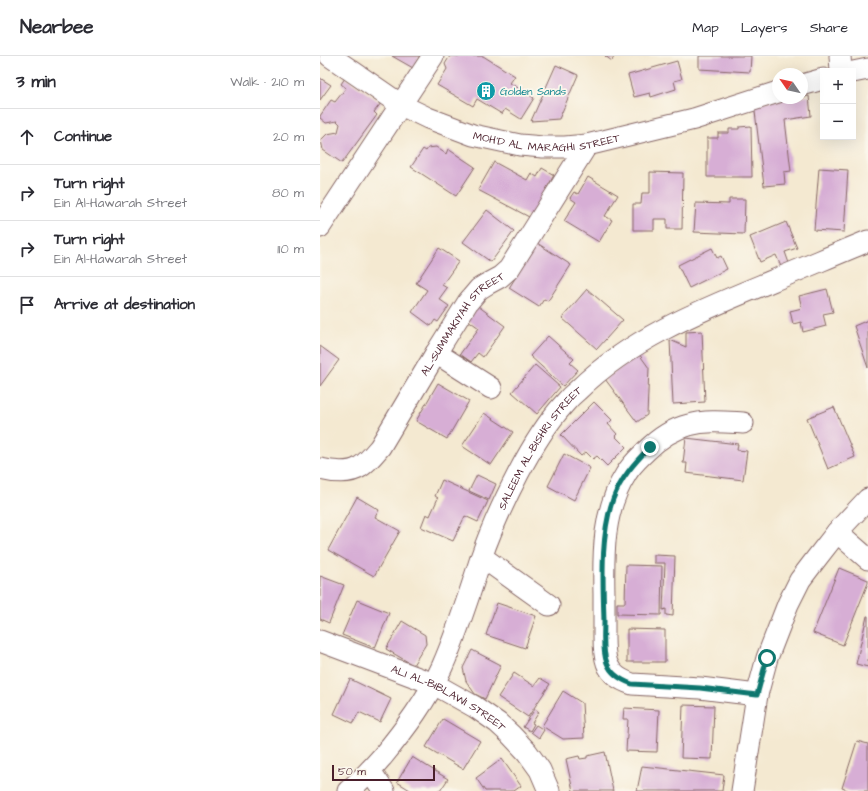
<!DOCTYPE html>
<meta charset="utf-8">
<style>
:root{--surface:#fff;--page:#f7f7f7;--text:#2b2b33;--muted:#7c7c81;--line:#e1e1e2}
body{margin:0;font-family:"Architects Daughter",sans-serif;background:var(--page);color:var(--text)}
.controls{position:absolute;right:12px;top:12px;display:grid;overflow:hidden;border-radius:0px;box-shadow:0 4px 16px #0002}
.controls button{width:36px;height:36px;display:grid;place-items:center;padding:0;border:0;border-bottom:1px solid var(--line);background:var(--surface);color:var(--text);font:20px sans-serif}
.compass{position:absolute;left:452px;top:12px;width:36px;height:36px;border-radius:50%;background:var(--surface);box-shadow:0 4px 16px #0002;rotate:304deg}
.scale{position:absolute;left:12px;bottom:10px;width:103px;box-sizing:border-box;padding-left:4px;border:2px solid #4a1f2b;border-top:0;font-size:11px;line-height:14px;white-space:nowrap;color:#4a1f2b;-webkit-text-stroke:3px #fbf7ec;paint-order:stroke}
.stop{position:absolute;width:12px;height:12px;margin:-9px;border:3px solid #0f766e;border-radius:50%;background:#fff}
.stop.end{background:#0f766e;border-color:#fff;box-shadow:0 1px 4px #0008}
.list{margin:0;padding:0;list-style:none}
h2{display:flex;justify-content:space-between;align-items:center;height:52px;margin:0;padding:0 16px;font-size:17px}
h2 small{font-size:13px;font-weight:400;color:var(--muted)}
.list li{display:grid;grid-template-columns:26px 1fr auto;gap:12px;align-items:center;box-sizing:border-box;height:56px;padding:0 16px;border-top:1px solid var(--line)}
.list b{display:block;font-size:15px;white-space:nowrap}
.list p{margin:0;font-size:13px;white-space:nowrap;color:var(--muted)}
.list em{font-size:13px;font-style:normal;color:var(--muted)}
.icon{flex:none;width:22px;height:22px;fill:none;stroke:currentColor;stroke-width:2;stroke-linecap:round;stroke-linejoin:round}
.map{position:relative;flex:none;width:548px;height:735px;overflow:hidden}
header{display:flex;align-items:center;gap:24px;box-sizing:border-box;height:56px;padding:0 20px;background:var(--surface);border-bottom:1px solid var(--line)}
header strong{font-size:19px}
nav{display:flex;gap:22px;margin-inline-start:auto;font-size:14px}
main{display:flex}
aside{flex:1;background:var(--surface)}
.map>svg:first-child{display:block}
</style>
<header>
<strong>Nearbee</strong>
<nav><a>Map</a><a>Layers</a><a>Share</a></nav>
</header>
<main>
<aside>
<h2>3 min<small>Walk · 210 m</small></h2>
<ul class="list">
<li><svg class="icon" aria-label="ahead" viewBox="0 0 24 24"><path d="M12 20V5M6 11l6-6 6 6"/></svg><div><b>Continue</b></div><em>20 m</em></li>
<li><svg class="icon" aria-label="right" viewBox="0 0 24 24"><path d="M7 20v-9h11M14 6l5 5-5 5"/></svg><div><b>Turn right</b><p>Ein Al-Hawarah Street</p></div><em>80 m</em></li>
<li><svg class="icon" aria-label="right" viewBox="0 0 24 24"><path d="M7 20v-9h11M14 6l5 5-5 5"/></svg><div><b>Turn right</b><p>Ein Al-Hawarah Street</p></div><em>110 m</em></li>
<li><svg class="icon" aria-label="arrive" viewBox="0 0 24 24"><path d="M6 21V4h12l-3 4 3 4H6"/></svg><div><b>Arrive at destination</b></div></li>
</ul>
</aside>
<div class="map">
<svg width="548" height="735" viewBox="0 0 548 735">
<rect width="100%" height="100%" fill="#fbf7ec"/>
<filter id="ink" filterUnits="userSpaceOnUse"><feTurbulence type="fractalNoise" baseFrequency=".025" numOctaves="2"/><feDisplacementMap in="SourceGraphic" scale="8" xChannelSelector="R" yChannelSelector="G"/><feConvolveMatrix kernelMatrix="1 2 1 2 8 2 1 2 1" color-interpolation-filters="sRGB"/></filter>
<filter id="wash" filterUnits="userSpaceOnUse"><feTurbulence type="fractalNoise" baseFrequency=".012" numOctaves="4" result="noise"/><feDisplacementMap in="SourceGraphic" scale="16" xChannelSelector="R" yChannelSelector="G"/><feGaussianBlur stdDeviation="0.9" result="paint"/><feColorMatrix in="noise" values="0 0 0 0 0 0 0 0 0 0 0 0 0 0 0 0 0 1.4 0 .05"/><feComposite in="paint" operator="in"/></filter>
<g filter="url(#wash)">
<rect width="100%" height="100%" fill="#f4e9d1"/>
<g id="blocks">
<g fill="#d7aed5">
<polygon points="72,0 100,0 93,12"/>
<polygon points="130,0 163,0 195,20 190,27 214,42 201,63 185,53 182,58 157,43 153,50 117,29 127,13 125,8"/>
<polygon points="285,0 294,0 292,5"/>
<polygon points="379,0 431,0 430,16 379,13"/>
<polygon points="357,5 362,23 354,25 356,33 331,41 330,37 314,41 308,19"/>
<polygon points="236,9 258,19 239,63 211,65"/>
<polygon points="0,22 11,29 0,44"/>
<polygon points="25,22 61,47 54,56 57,59 22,107 3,94 1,84 7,78 18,76 20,68 17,65 6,67 0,62 0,60 11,44 15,46 26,32 21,28"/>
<polygon points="489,40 491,60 465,64 471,115 464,116 465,128 444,130 434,47 471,42 482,42 482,41"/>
<polygon points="431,70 432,121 387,121 387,82 398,82 398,77 409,77 409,73 419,73 419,71"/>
<polygon points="116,91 126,98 128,93 155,111 136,140 91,111 103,93 106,95 108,92"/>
<polygon points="174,106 207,124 211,117 217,121 222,112 234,119 211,162 158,134"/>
<polygon points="499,112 528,114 524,176 494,174"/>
<polygon points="330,116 363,117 362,173 347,173 347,163 334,163 334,174 313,174 313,148 321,148 322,137 330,137"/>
<polygon points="268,121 298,139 285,160 292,164 279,186 244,165 256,146 250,142 254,136 258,138"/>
<polygon points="409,143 425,143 424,178 374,176 376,147 409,148"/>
<polygon points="167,154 194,175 171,206 143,186"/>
<polygon points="466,166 477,192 465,196 470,210 462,213 456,199 440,206 430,181"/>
<polygon points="217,187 251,209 228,245 224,243 219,251 189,232"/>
<polygon points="119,192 139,205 122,229 127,232 119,243 129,250 118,266 115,264 111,270 92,256 107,234 96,227"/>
<polygon points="392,192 397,202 401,200 407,213 369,232 358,209"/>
<polygon points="267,233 303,264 277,293 242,262"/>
<polygon points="507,233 513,256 503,258 506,270 483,276 481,266 473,268 470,255 482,252 479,240"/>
<polygon points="158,250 185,270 163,301 158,297 151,306 140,298 159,272 148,264"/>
<polygon points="548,264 548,312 534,270"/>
<polygon points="382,275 385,346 353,348 350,284 366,291 366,276"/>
<polygon points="228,280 254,303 250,307 258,314 243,330 210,300"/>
<polygon points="0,290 19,304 0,330"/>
<polygon points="319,298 329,312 327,359 317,366 285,323"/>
<polygon points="215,309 240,331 217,358 192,336"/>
<polygon points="118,327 149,345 127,383 96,365"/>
<polygon points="274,346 292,364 288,368 297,378 295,380 306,391 287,410 277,400 273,403 266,396 261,400 241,379"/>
<polygon points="514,351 535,401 508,413 487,362"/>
<polygon points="164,357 193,376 171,409 142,390"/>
<polygon points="366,382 418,388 417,394 427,395 423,424 366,417 367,407 363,407"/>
<polygon points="244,398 270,412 254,444 228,430"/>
<polygon points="157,419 176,428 169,444 149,435"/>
<polygon points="122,424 168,445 158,466 145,460 133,485 101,471 106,458 110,460 118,442 115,440"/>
<polygon points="37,441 59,454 55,461 80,475 54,520 8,494"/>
<polygon points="334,499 355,500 353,560 346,559 346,553 343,554 345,507 334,507"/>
<polygon points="306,509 342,510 341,559 297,558 297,547 305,547"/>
<polygon points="519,512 548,524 548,527 523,589 493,577"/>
<polygon points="0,520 24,529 9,567 0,563"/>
<polygon points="37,544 69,557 55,592 22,579"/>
<polygon points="177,547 216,560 205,592 166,579"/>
<polygon points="547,560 548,560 548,611 536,608"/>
<polygon points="82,565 105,579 106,588 93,609 66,593"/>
<polygon points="307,573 345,574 345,606 307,606"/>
<polygon points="152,594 181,609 165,643 155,638 146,625 143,612"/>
<polygon points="194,617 214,630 220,622 230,628 208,661 178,641"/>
<polygon points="30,623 71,643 60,666 39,656 33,667 14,658"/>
<polygon points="243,635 262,647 264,682 243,683 222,670"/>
<polygon points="363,649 394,650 392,703 361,702"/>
<polygon points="304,652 339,654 337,696 306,695 308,663 303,663"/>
<polygon points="215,653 219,656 212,667 214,668 210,675 203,671"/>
<polygon points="123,663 160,685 143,713 106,691"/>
<polygon points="216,669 224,674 219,682 211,676"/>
<polygon points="537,685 548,688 548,735 530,735 522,732"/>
<polygon points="285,696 293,735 253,735 246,703 259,700 260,703 267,702 267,700"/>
<polygon points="92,701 128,723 120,735 89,735 90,734 77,726"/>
<polygon points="182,703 201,730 194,735 165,735 156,722"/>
<polygon points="322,710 404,719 402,735 317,735"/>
</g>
</g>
</g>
<g filter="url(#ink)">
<use href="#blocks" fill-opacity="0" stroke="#866665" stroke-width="1"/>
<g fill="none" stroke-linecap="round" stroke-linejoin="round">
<g stroke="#866665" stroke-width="23">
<g id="minor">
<path id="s1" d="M10,0l71,49 27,13 45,17 47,10 23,2h22l22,-2 107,-26 84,-27"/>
<polyline points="520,0 521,15"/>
<polyline points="533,16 548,13"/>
<polyline points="482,29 503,23"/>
<polyline points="0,171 113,0"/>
<polyline points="116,297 171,332"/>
<path d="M423,367c-18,-1 -36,-3 -54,2 -17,4 -31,14 -43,26 -7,7 -15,14 -20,23 -23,36 -23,79 -22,120 0,14 0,28 0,42 0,9 0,19 3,27 4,12 14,17 25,21l68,4 57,7"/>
<path id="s2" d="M0,413c12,3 30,5 40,-2 8,-5 14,-13 20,-20l56,-94 32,-51 11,-13 8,-5 13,-7 9,-8 78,-124"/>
<polyline points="517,476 548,503"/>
<polyline points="162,501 229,549"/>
<path id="s3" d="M0,585l114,43 41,23 23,16 13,12 16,17 13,18 9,21"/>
<polyline points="50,715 64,735"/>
<path id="s4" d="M28,735c13,-10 23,-22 34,-34 23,-28 45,-57 60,-90 16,-36 27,-72 39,-109 10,-29 23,-57 37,-84 13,-25 27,-49 46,-70 4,-5 9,-10 14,-14 54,-53 126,-81 194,-109 32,-13 64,-27 96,-40"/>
<polyline points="422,735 437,639 447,602 468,548 480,524 496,503 517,476 548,443"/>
</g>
</g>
<use href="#minor" stroke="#fff" stroke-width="21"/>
</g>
</g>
<g fill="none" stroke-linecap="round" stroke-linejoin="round" filter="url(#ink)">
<path stroke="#0f766e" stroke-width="5" d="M330,391c-16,16 -29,31 -37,52 -13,37 -10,83 -9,122 0,12 -2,30 3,42 4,11 14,17 25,21l68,4 57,7 10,-37"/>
</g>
<defs>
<g id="building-disc" transform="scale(1)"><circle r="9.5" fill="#0f9aa8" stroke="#fbf7ec"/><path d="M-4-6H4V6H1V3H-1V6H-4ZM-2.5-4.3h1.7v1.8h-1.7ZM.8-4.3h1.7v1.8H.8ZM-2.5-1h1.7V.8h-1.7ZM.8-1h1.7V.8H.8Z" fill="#fff"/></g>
</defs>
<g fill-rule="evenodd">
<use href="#building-disc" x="166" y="35"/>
</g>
<g text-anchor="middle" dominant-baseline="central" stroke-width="3.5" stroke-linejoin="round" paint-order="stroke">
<g font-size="11" fill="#0d838f" stroke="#fbf7ec" text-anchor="start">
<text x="180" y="35">Golden Sands</text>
</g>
<g font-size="11" fill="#4a1f2b" stroke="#fbf7ec">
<text stroke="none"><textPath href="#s1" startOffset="239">MOH'D AL MARAGHI STREET</textPath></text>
<text stroke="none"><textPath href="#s2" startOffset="219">AL-SUMMAKIYAH STREET</textPath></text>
<text stroke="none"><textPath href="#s4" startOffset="398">SALEEM AL-BISHRI STREET</textPath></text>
<text stroke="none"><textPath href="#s3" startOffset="141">ALI AL-BIBLAWI STREET</textPath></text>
</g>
</g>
</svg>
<div class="controls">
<button>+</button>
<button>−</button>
</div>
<svg class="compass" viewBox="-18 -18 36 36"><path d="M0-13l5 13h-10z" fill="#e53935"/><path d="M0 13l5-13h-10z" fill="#7c7c81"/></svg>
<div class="scale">50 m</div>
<div class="stop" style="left:447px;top:602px"></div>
<div class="stop end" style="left:330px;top:391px"></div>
</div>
</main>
